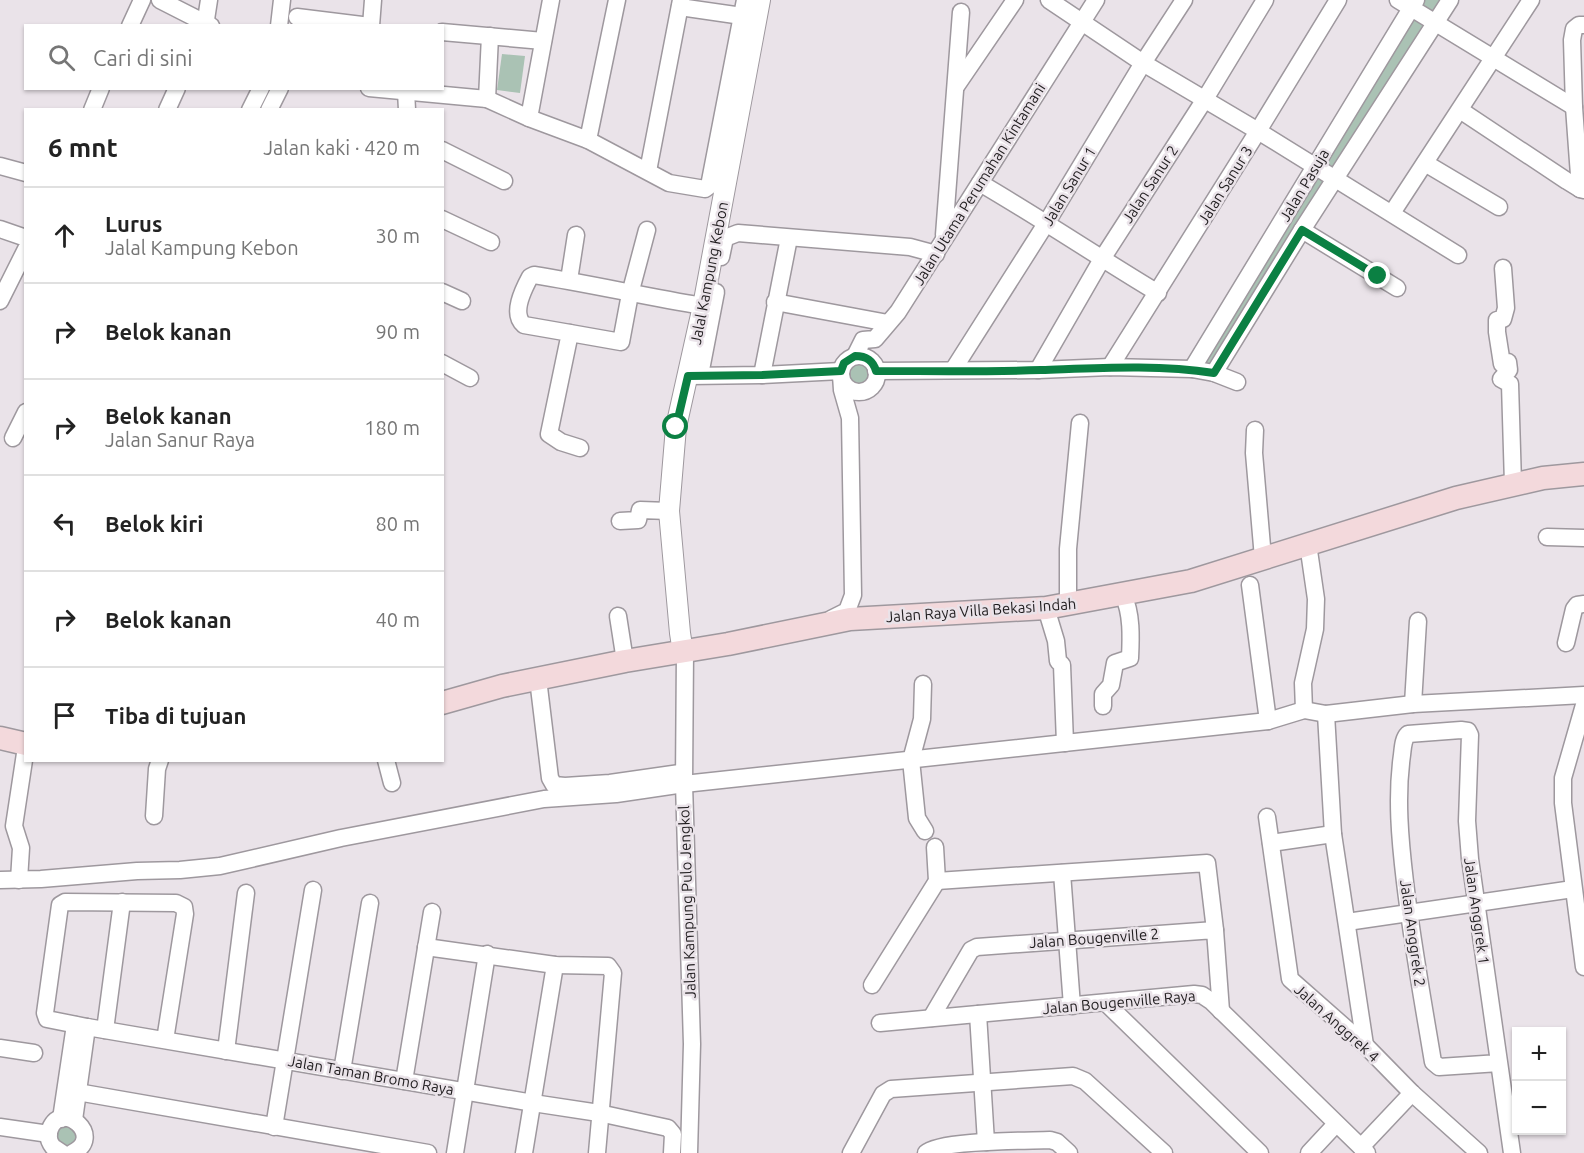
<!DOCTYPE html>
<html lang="id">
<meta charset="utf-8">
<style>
:root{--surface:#fff;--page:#f2f2f2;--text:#222;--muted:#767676;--line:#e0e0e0}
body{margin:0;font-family:Ubuntu,sans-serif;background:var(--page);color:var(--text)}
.controls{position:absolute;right:18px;bottom:18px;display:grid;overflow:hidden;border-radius:0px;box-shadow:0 2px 4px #0004}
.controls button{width:54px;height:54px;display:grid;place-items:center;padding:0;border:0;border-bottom:2px solid var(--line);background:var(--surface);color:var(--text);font:30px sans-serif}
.stop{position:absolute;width:18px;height:18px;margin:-14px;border:4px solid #0b8043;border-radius:50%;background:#fff}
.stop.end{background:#0b8043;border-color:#fff;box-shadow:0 2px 6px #0008}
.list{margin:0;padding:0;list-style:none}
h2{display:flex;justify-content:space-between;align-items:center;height:78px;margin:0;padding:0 24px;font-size:26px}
h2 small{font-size:20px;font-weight:400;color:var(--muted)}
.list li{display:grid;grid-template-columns:39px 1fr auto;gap:18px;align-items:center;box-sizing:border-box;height:96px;padding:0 24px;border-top:2px solid var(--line)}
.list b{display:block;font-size:22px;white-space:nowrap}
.list p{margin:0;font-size:20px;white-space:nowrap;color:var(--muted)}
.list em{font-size:20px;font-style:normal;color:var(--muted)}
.icon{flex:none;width:33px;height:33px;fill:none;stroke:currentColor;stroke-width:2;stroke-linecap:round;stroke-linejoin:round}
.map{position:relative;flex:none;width:1584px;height:1153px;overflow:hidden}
.search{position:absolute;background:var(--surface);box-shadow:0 2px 4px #0004;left:24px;top:24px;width:420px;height:66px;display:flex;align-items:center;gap:15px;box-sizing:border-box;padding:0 21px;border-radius:0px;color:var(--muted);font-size:22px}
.panel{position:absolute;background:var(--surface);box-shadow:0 2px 4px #0004;left:24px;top:108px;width:420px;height:654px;border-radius:0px}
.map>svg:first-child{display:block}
</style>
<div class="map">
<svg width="1584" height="1153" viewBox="0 0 1584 1153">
<rect width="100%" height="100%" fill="#eae3e9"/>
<g fill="#aac2b4">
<polygon points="1416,0 1450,0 1214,373 1196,361"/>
<polygon points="502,54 525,56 520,93 497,90"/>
<polygon points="863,356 874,365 876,377 869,389 859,392 850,390 842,368 849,359"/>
<polygon points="53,1124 82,1127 72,1153 49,1134"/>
</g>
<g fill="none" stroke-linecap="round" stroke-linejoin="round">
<g stroke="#9e989e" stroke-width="19">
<g id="minor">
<polyline points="160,0 211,26"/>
<polyline points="1049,0 1143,63 1258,131 1458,255"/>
<polyline points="1398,0 1574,107"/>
<polyline points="680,7 742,16"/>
<polyline points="297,17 370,26"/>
<polyline points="130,26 142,0"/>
<polyline points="205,26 209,0"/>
<polyline points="279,26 282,0"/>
<polyline points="371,26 373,0"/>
<polyline points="442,32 543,41"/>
<polyline points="957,85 1015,0"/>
<polyline points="369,88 487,99 529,118 588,140 669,183 705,189 709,186 745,0"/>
<polyline points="406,91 407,110"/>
<polyline points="487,99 490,36"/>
<polyline points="92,110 101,88"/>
<polyline points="167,110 177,88"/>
<polyline points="250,110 261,88"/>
<polyline points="269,110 280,88"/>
<polyline points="1460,110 1567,181 1580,189 1584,190"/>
<polyline points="529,118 551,0"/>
<polyline points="588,140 617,0"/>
<polyline points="442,150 504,181"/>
<polyline points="1425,163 1499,207"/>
<polyline points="0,166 26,173"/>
<polyline points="648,171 681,0"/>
<path d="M980,183c60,35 118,74 178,110"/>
<polyline points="1580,189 1574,107 1572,40 1574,29 1579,25 1584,25"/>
<polyline points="1392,213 1531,0"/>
<polyline points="442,219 491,242"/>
<polyline points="0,229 26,238"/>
<polyline points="1302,230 1397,288"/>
<polyline points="944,235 961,12"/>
<polyline points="721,257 725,238 738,233 910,247 936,254"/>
<polyline points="1503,268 1506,308 1503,319 1497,320 1497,332 1502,364 1508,362 1509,370 1501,379 1510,384 1513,484"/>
<polyline points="569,280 576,235"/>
<polyline points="442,292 462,301"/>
<polyline points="0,301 26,249"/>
<polyline points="775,302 888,323"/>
<polyline points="570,333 621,342 630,294 647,230"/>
<polyline points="855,356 863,340 875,339 898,312 1096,0"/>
<circle cx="859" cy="374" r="18"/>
<polyline points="442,363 470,378"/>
<polyline points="1110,367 1258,131 1338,0"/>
<polyline points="1192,369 1416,0"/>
<polyline points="953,370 1047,222 1143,63 1184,0"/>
<polyline points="1038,370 1102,259 1205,99 1265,0"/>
<polyline points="876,371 1038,370 1110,367 1192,369 1214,373 1237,382"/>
<polyline points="1214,373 1302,230 1450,0"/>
<polyline points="700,375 716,292"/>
<polyline points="762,375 789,238"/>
<polyline points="689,376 762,375 841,371"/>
<polyline points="1255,430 1254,453 1263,558"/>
<polyline points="13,438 26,412"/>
<path d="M580,448l-19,-6 -12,-8 21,-101 -46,-8c-13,-11 -1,-35 6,-48l4,-2c57,9 113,22 169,31"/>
<polyline points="620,521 638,520 640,510 669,511"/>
<polyline points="1547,537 1584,538"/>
<polyline points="1250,585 1268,721"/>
<polyline points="1068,605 1068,549 1080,423"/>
<polyline points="1046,608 1056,641 1058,661 1062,665 1065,743"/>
<polyline points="618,616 625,661"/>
<polyline points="831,619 847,611 853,595 850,418 842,390 841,375"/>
<polyline points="1566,643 1574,609 1577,605 1584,604"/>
<polyline points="685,651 684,784 692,1044 689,1153"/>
<polyline points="538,679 550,778 554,785 565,786 610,783 680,773"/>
<polyline points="923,684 922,719 911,760 917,818 925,831"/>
<polyline points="1413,704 1418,621"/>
<polyline points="1584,705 1563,778 1563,803 1584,967"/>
<path d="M1103,706v-12l8,-9 4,-22 15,-5c1,-20 2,-45 -7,-63"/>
<polyline points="1304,710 1303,683 1315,629 1316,599 1308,544"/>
<polyline points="1326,714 1333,834 1365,1045"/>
<polyline points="386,760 392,783"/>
<polyline points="154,816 157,769 160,760"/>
<polyline points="1267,817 1290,979 1365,1045 1412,1093 1479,1153"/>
<polyline points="1271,843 1333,834"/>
<polyline points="1062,873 1072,1006"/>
<polyline points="0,880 41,879 137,871 180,870 220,866 341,838 544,799 616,794 684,784 1268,721 1304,710 1326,714 1413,704 1584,695"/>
<polyline points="19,880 21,848 14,826 26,747"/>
<polyline points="937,881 1207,863 1215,930"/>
<polyline points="1347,922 1573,889"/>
<polyline points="426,947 555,965 608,966 613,973 597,1153"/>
<polyline points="872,985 937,881 935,847"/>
<polyline points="1106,1003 1260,1153"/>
<polyline points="978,1014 986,1142"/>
<polyline points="931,1018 971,950 977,947 1215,930 1221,1011"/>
<polyline points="880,1023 1194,994 1202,995 1211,1001 1367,1153"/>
<polyline points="105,1030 122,902"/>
<polyline points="165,1040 185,914 184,907 176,903 65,902 60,905 45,1013 47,1019 87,1027 533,1103 599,1113 668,1128 673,1134 672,1153"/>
<polyline points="0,1048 34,1053"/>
<polyline points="226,1051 246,893"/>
<path d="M1499,1063l-60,4 -6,-5c-10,-60 -21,-120 -28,-180 -5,-42 -9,-85 -3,-127 1,-8 1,-16 6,-21l53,-4 7,1 2,4 -3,86 3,38 42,294"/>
<polyline points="342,1071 370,903"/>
<polyline points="404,1081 432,912"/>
<polyline points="66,1090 428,1153"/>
<polyline points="61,1119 75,1025"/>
<polyline points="74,1120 87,1027"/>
<polyline points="0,1127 49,1134"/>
<polyline points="274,1127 313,890"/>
<polyline points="1361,1147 1412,1093"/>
<path d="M62,1153l-9,-6c-4,-5 -6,-11 -3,-18 12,-30 56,8 22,24"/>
<polyline points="455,1153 487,954"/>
<polyline points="524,1153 555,965"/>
<polyline points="851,1153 883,1094 891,1089 1073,1076 1085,1081 1164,1153"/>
<path d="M926,1153c13,-13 101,-12 124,-13l7,2 12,11"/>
<polyline points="1309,1153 1336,1124"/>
</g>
</g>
<g stroke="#9e989e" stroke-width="22">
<polyline id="tertiary" points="690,650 682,646 680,633 669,511 676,427 703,306 760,0"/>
</g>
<g stroke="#9e989e" stroke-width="25">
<g id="secondary">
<polyline points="442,703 502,686 625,661 728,644 850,619 1046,608 1191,581 1456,498 1543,478 1584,474"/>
<polyline points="0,738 26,744"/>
</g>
</g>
<use href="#minor" stroke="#fff" stroke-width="16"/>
<use href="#tertiary" stroke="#fff" stroke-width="20"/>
<use href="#secondary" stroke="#f3d9dc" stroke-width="22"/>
</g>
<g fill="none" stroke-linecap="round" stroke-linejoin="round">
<path stroke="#0b8043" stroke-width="8" d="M676,427l12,-51 74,-1 79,-4 3,-8 11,-7c11,0 18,4 21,15 55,0 110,1 165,-1 57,-2 116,-6 173,3l88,-143 76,46"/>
</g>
<g text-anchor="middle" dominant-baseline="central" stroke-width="5" stroke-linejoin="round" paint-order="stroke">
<g font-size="15" fill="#201d1f" stroke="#eae3e9">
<text transform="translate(979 184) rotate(-58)">Jalan Utama Perumahan Kintamani</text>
<text transform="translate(1150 184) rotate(-57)">Jalan Sanur 2</text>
<text transform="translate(1225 185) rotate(-58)">Jalan Sanur 3</text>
<text transform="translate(1304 185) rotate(-59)">Jalan Pasuja</text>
<text transform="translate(1069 186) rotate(-59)">Jalan Sanur 1</text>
<text transform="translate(709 273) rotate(-79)">Jalal Kampung Kebon</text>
<text transform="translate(981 610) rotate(-4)">Jalan Raya Villa Bekasi Indah</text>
<text transform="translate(687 902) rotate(-92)">Jalan Kampung Pulo Jengkol</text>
<text transform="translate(1477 911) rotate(82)">Jalan Anggrek 1</text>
<text transform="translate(1413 933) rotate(82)">Jalan Anggrek 2</text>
<text transform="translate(1094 938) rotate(-4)">Jalan Bougenville 2</text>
<text transform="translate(1119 1002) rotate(-5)">Jalan Bougenville Raya</text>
<text transform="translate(1337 1023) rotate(42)">Jalan Anggrek 4</text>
<text transform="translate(371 1075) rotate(10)">Jalan Taman Bromo Raya</text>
</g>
</g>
</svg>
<div class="controls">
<button>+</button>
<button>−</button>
</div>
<div class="stop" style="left:676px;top:427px"></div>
<div class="stop end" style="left:1378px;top:276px"></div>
<div class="search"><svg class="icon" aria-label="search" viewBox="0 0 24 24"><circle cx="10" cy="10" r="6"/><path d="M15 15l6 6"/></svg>Cari di sini</div>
<section class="panel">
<h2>6 mnt<small>Jalan kaki · 420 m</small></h2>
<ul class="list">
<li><svg class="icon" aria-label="ahead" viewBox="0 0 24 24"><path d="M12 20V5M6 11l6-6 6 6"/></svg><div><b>Lurus</b><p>Jalal Kampung Kebon</p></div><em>30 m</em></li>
<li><svg class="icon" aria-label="right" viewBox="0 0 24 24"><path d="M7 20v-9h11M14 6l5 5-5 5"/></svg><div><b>Belok kanan</b></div><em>90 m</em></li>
<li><svg class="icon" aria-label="right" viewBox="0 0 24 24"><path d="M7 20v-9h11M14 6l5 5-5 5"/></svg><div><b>Belok kanan</b><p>Jalan Sanur Raya</p></div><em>180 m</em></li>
<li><svg class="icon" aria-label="left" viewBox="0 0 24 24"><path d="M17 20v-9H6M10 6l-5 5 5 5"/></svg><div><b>Belok kiri</b></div><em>80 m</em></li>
<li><svg class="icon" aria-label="right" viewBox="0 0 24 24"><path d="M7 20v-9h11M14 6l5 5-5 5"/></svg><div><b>Belok kanan</b></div><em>40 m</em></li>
<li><svg class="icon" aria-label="arrive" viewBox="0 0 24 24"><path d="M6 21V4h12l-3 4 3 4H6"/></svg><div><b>Tiba di tujuan</b></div></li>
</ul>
</section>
</div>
